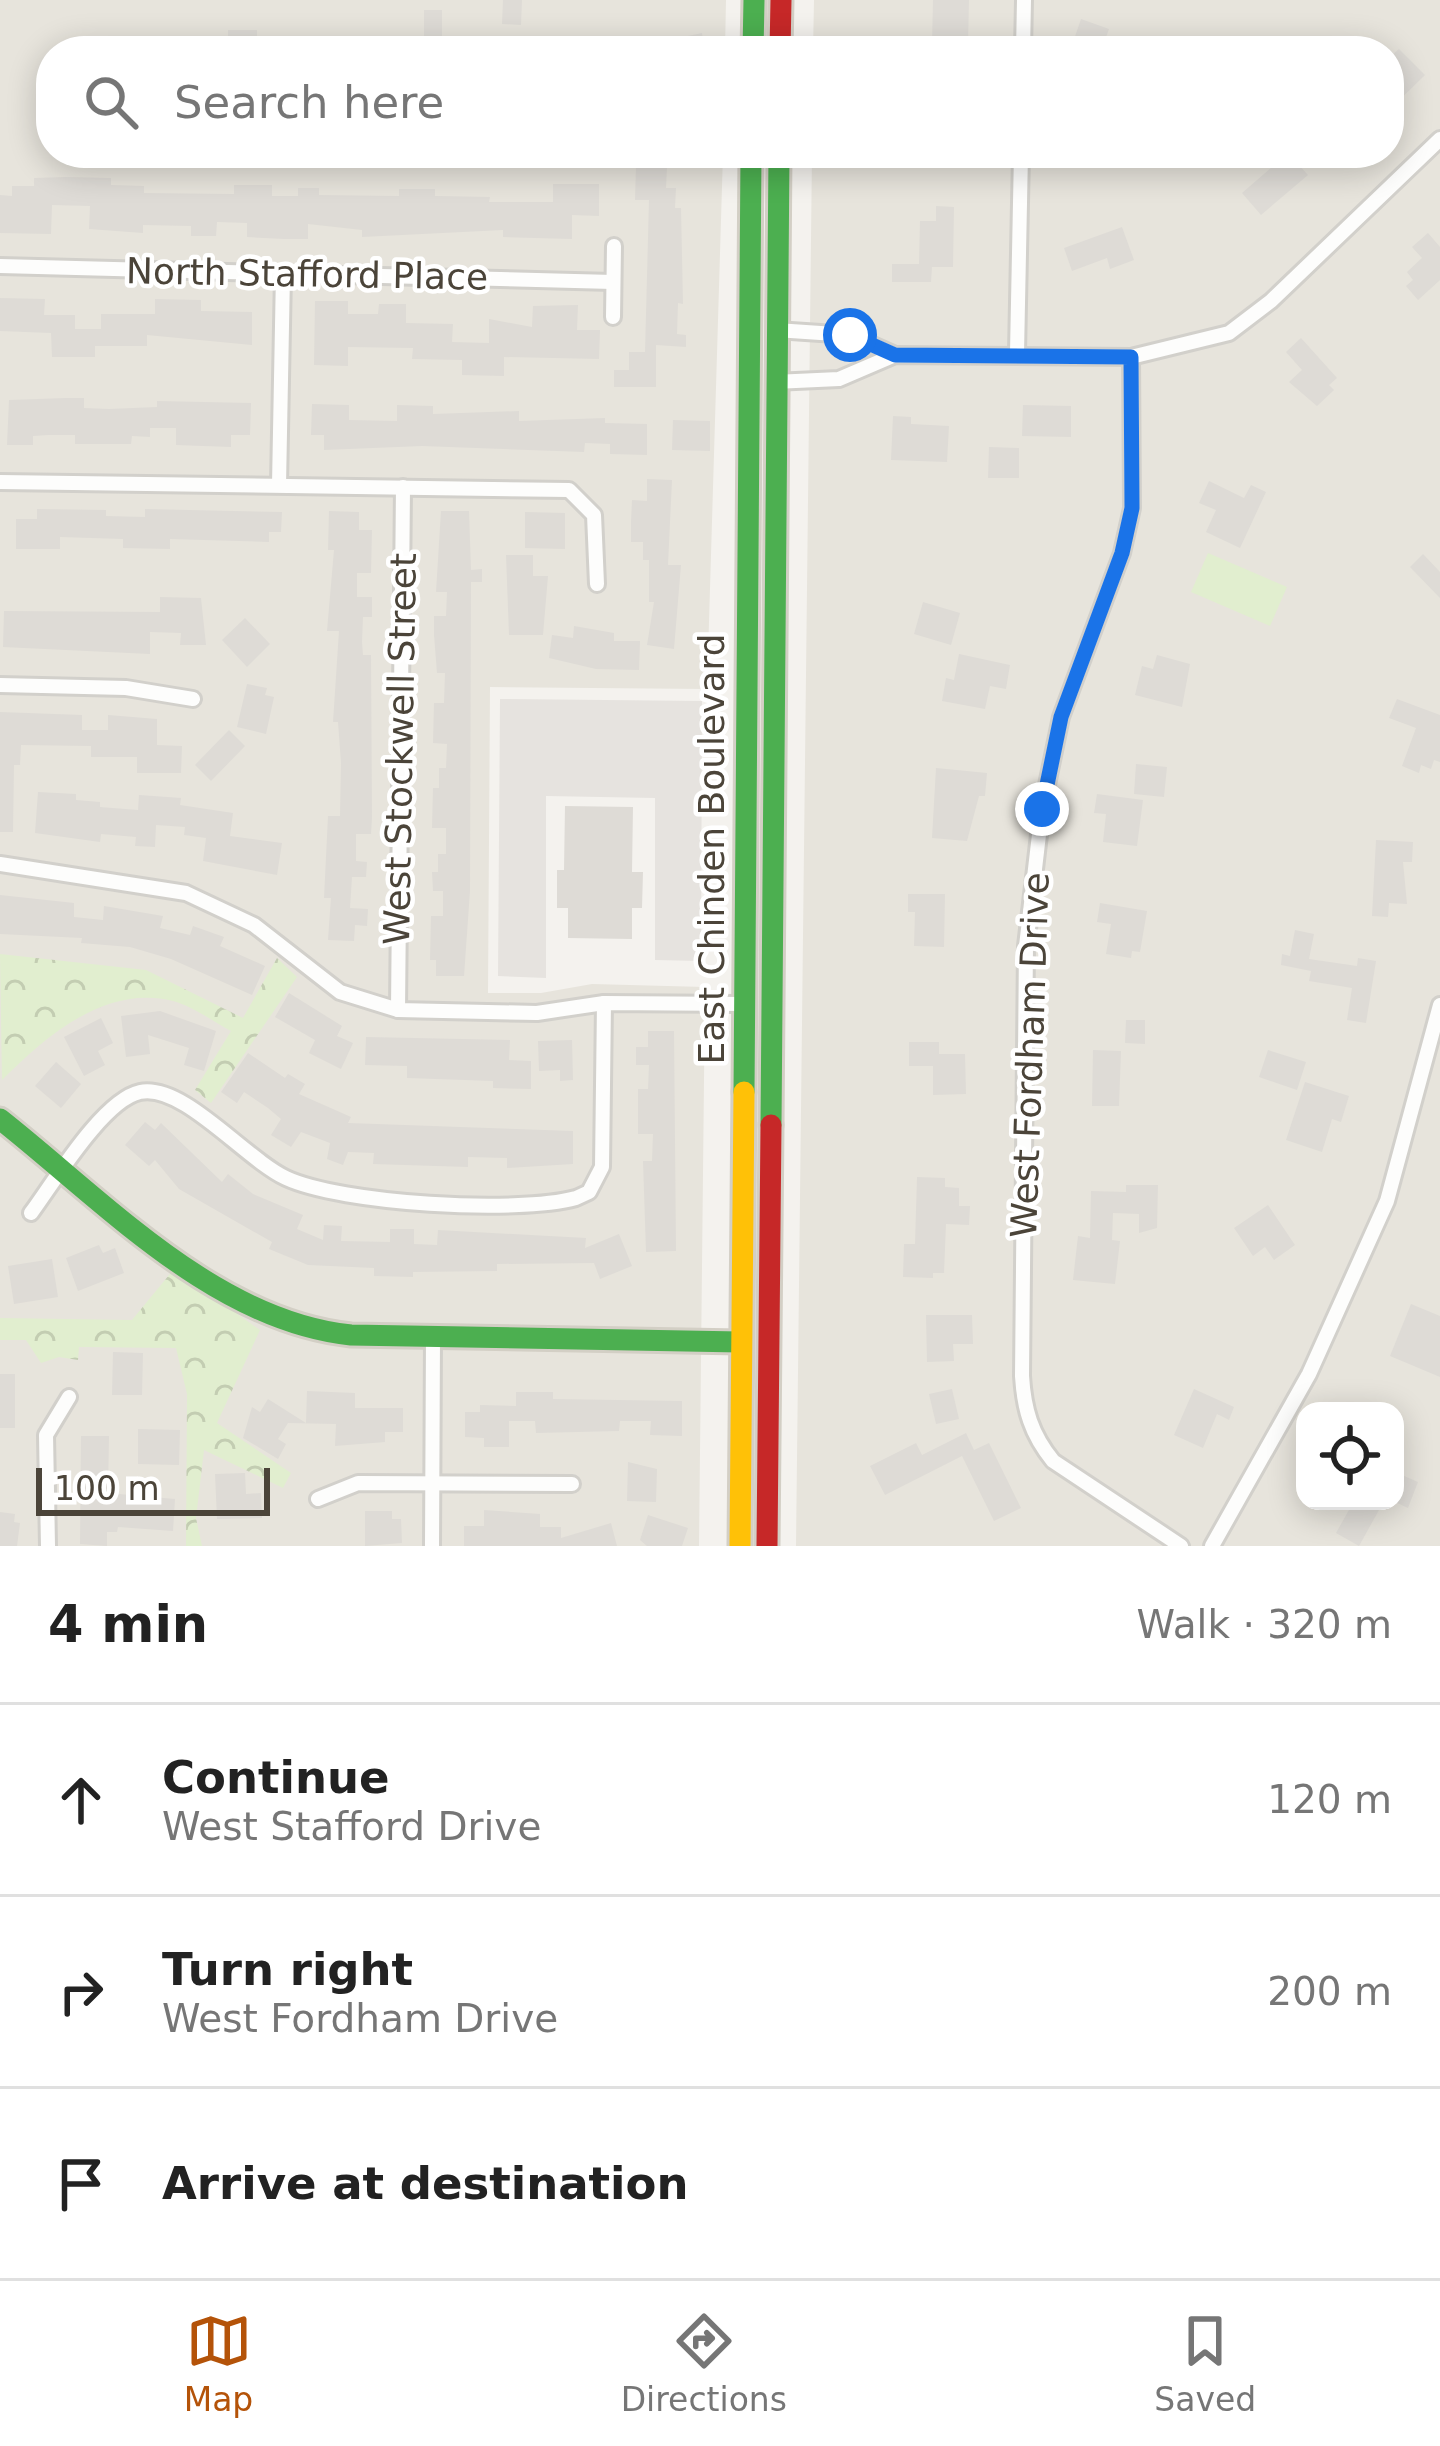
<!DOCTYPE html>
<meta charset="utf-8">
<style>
:root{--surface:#fff;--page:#f2f2f2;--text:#222;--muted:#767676;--line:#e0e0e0;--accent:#b45309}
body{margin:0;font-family:"DejaVu Sans",sans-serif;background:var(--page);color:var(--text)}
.controls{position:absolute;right:36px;bottom:36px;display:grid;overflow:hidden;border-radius:24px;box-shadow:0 6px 30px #0003}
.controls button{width:108px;height:108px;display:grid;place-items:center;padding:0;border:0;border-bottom:3px solid var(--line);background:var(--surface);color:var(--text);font:60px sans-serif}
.scale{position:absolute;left:36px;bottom:30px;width:234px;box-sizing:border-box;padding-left:12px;border:6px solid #4b4439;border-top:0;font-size:33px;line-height:42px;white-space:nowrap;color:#4b4439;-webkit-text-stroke:9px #fff;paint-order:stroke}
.stop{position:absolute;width:36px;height:36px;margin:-27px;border:9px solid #1a73e8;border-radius:50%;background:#fff}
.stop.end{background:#1a73e8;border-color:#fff;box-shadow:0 3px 12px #0008}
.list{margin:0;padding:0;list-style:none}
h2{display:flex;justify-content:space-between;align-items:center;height:156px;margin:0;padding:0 48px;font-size:51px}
h2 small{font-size:39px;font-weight:400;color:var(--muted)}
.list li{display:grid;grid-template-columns:78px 1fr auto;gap:36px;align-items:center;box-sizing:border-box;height:192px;padding:0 48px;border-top:3px solid var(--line)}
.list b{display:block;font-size:45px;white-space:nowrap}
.list p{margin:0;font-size:39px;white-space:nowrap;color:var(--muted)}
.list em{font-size:39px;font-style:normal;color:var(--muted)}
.icon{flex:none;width:66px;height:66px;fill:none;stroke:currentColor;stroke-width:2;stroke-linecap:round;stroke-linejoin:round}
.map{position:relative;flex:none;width:1440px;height:1546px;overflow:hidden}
.search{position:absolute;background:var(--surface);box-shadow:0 6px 30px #0003;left:36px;right:36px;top:36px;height:132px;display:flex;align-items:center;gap:30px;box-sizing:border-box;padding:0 42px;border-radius:48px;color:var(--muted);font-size:45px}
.sheet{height:732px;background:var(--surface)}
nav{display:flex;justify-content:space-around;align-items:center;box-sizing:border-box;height:168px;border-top:3px solid var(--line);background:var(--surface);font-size:33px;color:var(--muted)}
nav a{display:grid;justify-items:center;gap:6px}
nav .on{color:var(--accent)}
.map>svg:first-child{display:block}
</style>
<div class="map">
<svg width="1440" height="1546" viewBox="0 0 1440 1546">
<defs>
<pattern id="forest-crowns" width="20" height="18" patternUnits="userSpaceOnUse" patternTransform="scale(3)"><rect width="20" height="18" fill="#e1eecf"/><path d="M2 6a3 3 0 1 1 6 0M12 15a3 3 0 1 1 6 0" fill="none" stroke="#c3cdb2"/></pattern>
</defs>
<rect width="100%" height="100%" fill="#f4f2ee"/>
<g fill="#e7e4dc" fill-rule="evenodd">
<polygon points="0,0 726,0 725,51 51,51 51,153 723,153 707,689 490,687 488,993 541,993 592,984 705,987 699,1546 0,1546"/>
<path d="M814,0h626v1546h-644l16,-1393h577v-102h-576zM1305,1411h90v90h-90z"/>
</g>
<polygon fill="#e1eecf" points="1208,553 1287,587 1270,626 1191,592"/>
<g fill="url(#forest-crowns)">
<path d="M0,954l146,16 97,48 34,-60 20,19 -86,126 -16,-13 36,-59c-17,-9 -39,-25 -58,-30 -68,-17 -128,36 -171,79z"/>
<polygon points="174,1269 260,1330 217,1423 291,1473 283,1488 204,1450 196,1518 202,1546 186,1546 187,1394 176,1348 79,1347 78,1360 59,1357 41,1363 26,1340 0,1340 0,1318 132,1320"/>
</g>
<polygon fill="#e6e3df" points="500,699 702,701 701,961 655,960 655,798 546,796 546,978 498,976"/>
<g fill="#dedbd6">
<polygon points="503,0 522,0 521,25 502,24"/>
<polygon points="933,0 969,0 968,44 932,44"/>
<rect x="424" y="10" width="18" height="41"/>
<polygon points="1081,19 1109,29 1101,51 1070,51"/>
<rect x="228" y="30" width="29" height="21"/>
<polygon points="702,33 705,51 671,51 669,40"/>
<polygon points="1399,49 1425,75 1389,110 1389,58"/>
<polygon points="1288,153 1308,175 1261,215 1242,193"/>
<polygon points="636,166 667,167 666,188 676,188 675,208 681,208 683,304 678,303 677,334 686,335 686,347 656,345 656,387 614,387 614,370 629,370 629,352 645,352 649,200 635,200"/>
<polygon points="66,177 111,178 111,185 144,186 144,193 234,194 234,185 272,185 272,196 298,196 298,188 319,188 319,195 399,196 399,189 435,189 435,196 490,197 489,202 553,202 553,184 599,184 599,216 572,215 572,239 503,237 503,230 362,237 362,230 308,224 308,239 284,239 247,237 247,223 217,222 216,236 191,236 191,226 143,225 143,233 89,229 90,206 52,205 51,234 0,233 0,195 12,196 12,186 34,186 34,178"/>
<polygon points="936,206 954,207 953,267 932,267 931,282 892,282 892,264 919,264 920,221 936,221"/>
<polygon points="1122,227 1134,260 1110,269 1107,258 1072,271 1064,248"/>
<polygon points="1428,233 1440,247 1440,280 1418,300 1406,286 1413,280 1407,272 1422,258 1412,247"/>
<polygon points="0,298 45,299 44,315 75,315 75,329 101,329 101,314 155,314 155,299 201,300 201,311 252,312 252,345 147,335 147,346 95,346 95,357 52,357 51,333 0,331"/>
<polygon points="315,301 348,301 348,314 378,314 379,304 406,304 406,323 453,324 452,342 489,343 489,319 532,327 533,306 578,305 577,330 600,330 599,359 504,357 504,376 462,375 462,360 412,359 413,348 348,347 348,366 314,365"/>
<polygon points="1301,338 1337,378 1329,385 1334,390 1317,406 1289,382 1302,370 1286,352"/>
<polygon points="66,398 84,398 84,408 109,409 157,407 157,401 251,403 250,435 231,435 231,447 176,445 176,428 150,428 150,437 132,436 131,444 75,444 75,435 48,435 33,436 33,445 7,445 9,400"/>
<polygon points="312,404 349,405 349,420 397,421 397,405 433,406 433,414 519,411 519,421 605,418 605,423 647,424 647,455 610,454 610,444 585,443 584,452 422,446 324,450 324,435 311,435"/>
<polygon points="1023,405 1071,406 1071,437 1022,436"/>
<polygon points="893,416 911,417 911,424 949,426 947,462 891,460"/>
<polygon points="673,420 710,421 710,451 672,450"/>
<polygon points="989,447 1019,448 1019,478 988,478"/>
<polygon points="647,479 672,480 668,565 681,565 674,649 647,645 654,602 649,602 649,560 643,560 643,542 631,542 631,522 632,500 647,501"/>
<polygon points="1209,481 1244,498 1251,485 1266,492 1240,548 1206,532 1216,510 1199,503"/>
<polygon points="37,509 106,510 106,516 145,517 145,509 282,512 281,532 269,532 269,542 170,539 170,549 123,548 123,539 60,537 60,549 16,549 16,519 37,519"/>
<polygon points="329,511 359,512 359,530 372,530 371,573 357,573 357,597 372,597 372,617 363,617 362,642 363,655 371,655 372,817 371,834 356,834 356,861 367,862 366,877 352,877 350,908 368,909 367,926 355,925 354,941 328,940 331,898 324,898 328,816 340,816 341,763 338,722 333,722 339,631 327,631 334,550 328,550"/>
<polygon points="441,511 469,511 471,570 482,569 482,582 471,582 470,891 464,976 436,976 436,960 430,960 431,916 443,916 443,891 433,891 432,872 438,872 438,854 446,854 446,828 432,828 433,788 439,788 439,768 446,768 447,744 433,743 434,703 444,703 445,673 437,673 434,635 434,616 446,616 447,592 436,592"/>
<polygon points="525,512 565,513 565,549 525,548"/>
<polygon points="1423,554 1440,572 1440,598 1410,567"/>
<polygon points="506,555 533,555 533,576 548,576 543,635 509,635"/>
<polygon points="160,597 201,598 206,645 180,645 181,633 150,632 150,654 3,647 4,611 160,612"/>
<polygon points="923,602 960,613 951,645 914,634"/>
<polygon points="245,618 270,644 247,667 222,640"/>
<polygon points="574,626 614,633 614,641 640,641 639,670 596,669 549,658 552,635 573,638"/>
<polygon points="959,654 1010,665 1006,689 990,686 985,709 942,701 946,678 954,680"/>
<polygon points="1157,655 1190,664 1182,707 1135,695 1142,666 1153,669"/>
<polygon points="247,684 267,688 265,695 274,697 266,734 237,727"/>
<polygon points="1397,699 1440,715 1440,762 1434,760 1431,769 1421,765 1419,773 1402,766 1416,728 1389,718"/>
<polygon points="0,712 82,715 82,730 108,730 108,715 157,719 157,745 182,746 181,773 137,773 137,757 91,757 91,746 21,745 20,765 14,765 13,832 0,832"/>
<polygon points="229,730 245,746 211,781 195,765"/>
<polygon points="1136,764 1167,767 1164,797 1134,794"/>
<polygon points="936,768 987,773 985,796 979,796 967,841 932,838"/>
<polygon points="38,792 76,794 76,800 100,802 100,807 138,810 139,795 181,798 180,805 233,813 230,836 282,843 277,875 203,861 206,838 184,835 185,827 156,825 155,847 135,846 136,837 101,834 100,842 35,833"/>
<polygon points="1097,794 1143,800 1137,846 1103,842 1106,814 1094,813"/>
<polygon points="565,806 633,807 632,872 643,872 642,908 632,908 632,939 568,938 568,908 557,908 557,870 564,870"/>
<polygon points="1376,840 1413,842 1412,862 1403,862 1407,904 1389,903 1388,917 1372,916"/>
<polygon points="908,894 945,894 944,947 914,946 915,912 908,912"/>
<polygon points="0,895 74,903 74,917 103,920 104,906 163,916 160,928 190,935 193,926 224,937 220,946 265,966 252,995 171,959 130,947 81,943 82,938 0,934"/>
<polygon points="1100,903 1147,911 1140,952 1132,951 1131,958 1106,954 1111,924 1097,922"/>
<polygon points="1295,930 1314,934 1309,959 1357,966 1358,958 1376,961 1366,1023 1347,1020 1352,988 1309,981 1311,971 1281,965 1282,954 1290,956"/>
<polygon points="289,993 342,1026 337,1036 353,1043 341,1069 309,1053 315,1040 275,1017"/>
<polygon points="160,1011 216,1031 204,1071 184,1065 189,1048 148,1035 150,1054 126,1057 121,1016"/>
<polygon points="101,1018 113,1043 98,1051 105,1065 84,1076 64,1037"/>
<polygon points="1126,1020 1145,1020 1145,1044 1125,1043"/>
<polygon points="648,1031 674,1031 676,1251 646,1252 643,1161 652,1161 653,1134 638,1134 638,1089 648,1089 649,1065 636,1065 636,1047 648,1047"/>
<polygon points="366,1037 510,1040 509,1060 531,1061 531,1089 493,1088 493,1081 407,1078 407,1066 365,1065"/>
<polygon points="572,1040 573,1080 560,1081 560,1070 539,1071 538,1041"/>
<polygon points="909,1042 939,1042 939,1054 965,1054 966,1094 933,1095 933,1066 909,1066"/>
<polygon points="1093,1050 1121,1051 1119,1106 1092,1106"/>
<polygon points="1268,1050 1306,1062 1297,1090 1259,1077"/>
<polygon points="248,1053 285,1078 288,1074 305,1084 299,1094 351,1117 348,1123 573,1131 573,1164 507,1168 507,1158 468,1157 468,1167 373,1164 374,1153 348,1152 343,1165 327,1159 330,1143 301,1132 291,1147 271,1135 281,1119 268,1108 244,1092 237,1103 221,1092"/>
<polygon points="56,1062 81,1084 61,1108 35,1086"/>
<polygon points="1305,1082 1349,1096 1341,1122 1332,1119 1322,1152 1286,1140"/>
<polygon points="145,1122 155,1130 161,1123 222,1182 228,1174 253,1194 303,1215 297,1229 323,1240 324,1225 342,1226 341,1241 390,1242 390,1229 414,1229 414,1244 437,1245 438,1230 586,1238 585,1248 619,1234 632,1266 600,1279 594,1263 497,1264 497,1271 413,1272 413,1277 374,1276 374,1268 308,1265 269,1249 272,1242 179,1189 155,1160 149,1166 125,1145"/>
<polygon points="917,1177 945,1178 945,1187 959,1188 959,1206 970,1206 969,1225 946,1224 944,1273 933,1273 933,1278 903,1277 904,1244 915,1244"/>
<polygon points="1126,1185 1158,1185 1157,1228 1139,1233 1139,1214 1113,1213 1112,1240 1120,1241 1115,1284 1073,1280 1078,1236 1090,1238 1091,1191 1126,1192"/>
<polygon points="1268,1205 1295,1245 1274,1260 1265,1247 1253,1256 1234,1228"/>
<polygon points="99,1245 103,1253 115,1248 124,1273 78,1291 66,1258"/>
<polygon points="52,1259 58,1297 14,1304 8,1266"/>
<polygon points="1411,1304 1440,1316 1440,1377 1390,1356"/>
<polygon points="926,1315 972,1315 973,1344 953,1344 954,1361 927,1362"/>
<polygon points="113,1352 143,1353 142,1395 112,1395"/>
<rect x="0" y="1374" width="15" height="54"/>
<polygon points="952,1389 959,1419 936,1424 929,1394"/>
<polygon points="1194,1389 1234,1407 1229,1420 1217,1414 1203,1448 1174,1435"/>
<polygon points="307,1391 355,1393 355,1408 403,1408 403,1432 385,1432 385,1442 335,1446 336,1424 288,1423 278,1439 286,1444 278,1459 243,1438 252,1407 260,1412 268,1399 306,1423"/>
<polygon points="516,1392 553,1392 553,1399 682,1401 682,1436 650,1435 651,1421 620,1421 619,1431 536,1433 535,1421 509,1421 509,1447 484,1447 484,1438 465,1437 465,1412 480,1412 480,1405 516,1406"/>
<polygon points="138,1429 180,1430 179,1465 138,1464"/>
<polygon points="966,1433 974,1450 989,1443 1021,1508 994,1521 962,1456 885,1495 870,1466 916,1443 922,1455"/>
<polygon points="81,1436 109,1436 108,1493 175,1499 173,1531 118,1527 117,1532 107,1532 107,1546 80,1544"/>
<polygon points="628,1462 657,1469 656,1502 627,1501"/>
<polygon points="1395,1472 1418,1482 1408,1508 1395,1502"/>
<polygon points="245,1473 246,1494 261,1493 262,1518 217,1519 215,1474"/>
<polygon points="1354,1501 1384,1501 1359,1546 1336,1533"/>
<polygon points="484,1510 540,1514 540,1527 561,1527 561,1538 611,1523 617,1546 464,1546 464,1526 484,1526"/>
<polygon points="365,1511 392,1511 392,1519 401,1519 402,1543 365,1546"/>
<polygon points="0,1512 15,1514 14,1522 20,1523 17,1546 0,1546"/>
<polygon points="648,1515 688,1528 682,1546 647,1546 640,1540"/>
</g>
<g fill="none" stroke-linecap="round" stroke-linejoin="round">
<g stroke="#d2d0cb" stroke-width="20">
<g id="street">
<polyline points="1023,51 1024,0"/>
<polyline points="0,266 613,282"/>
<polyline points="613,317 614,246"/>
<polyline points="776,330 850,335 895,355"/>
<polyline points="1017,353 1021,153"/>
<path d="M1131,357l1,151 -10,45 -61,164 -19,92 -16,137 -4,430c2,33 9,58 31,85l128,85"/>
<polyline points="774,382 839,379 895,355 1131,357 1229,333 1271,301 1440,139"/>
<polyline points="0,482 569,490 594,515 597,584"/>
<polyline points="279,485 283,273"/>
<polyline points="0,685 126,688 193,699"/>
<polyline points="0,864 186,893 254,925 340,992 398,1010 537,1013 604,1003 743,1004"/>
<polyline points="398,1010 403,487"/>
<path d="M31,1213c23,-31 72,-113 109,-121 43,-9 104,66 146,86 56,26 231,36 290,20l13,-6 13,-25 2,-164"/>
<polyline points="318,1499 358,1483 572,1484"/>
<polyline points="48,1546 46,1435 69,1397"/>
<polyline points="432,1546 433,1337"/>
<polyline points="1212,1546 1309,1374 1387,1201 1440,1005"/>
</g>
</g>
<g stroke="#d3cfc5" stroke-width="27">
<g id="fast">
<polyline points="753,51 754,0"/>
<polyline points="744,1092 751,153"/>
<path d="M0,1119c104,82 215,202 351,216l389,7"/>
<polyline points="771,1125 779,153"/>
</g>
</g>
<g stroke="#d3cfc5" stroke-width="27">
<polyline id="slow" points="740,1546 744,1092"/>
</g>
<g stroke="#d3cfc5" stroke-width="27">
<g id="jam">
<polyline points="780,51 781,0"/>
<polyline points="767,1546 771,1125"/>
</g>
</g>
<use href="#street" stroke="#fdfdfc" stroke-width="14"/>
<use href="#fast" stroke="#4caf50" stroke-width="21"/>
<use href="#slow" stroke="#ffc107" stroke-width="21"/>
<use href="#jam" stroke="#c62828" stroke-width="21"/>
</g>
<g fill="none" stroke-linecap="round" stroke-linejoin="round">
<polyline stroke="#1a73e8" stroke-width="15" points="850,335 895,355 1131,357 1132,508 1122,553 1061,717 1042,809"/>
</g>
<g text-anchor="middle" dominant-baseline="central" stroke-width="9" stroke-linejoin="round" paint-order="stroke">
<g font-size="36" fill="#4b4439" stroke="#fff">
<text transform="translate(307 274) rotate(1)">North Stafford Place</text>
<text transform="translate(400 749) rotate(-89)">West Stockwell Street</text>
<text transform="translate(711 849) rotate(-90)">East Chinden Boulevard</text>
<text transform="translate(1030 1055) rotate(-88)">West Fordham Drive</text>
</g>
</g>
</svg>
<div class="controls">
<button><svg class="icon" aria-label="locate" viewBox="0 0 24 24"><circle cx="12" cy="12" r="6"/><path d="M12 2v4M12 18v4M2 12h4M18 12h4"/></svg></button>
</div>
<div class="scale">100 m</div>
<div class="stop" style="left:850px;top:335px"></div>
<div class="stop end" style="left:1042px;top:809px"></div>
<div class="search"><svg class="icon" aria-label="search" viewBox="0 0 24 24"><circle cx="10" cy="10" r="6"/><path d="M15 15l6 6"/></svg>Search here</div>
</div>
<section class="sheet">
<h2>4 min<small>Walk · 320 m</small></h2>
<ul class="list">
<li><svg class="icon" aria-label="ahead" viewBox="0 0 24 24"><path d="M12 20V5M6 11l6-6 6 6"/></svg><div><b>Continue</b><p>West Stafford Drive</p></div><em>120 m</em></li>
<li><svg class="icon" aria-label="right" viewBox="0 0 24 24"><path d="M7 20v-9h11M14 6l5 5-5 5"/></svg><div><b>Turn right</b><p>West Fordham Drive</p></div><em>200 m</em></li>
<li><svg class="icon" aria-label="arrive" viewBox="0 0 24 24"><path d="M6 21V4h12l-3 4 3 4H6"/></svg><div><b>Arrive at destination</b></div></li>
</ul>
</section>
<nav>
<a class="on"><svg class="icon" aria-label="map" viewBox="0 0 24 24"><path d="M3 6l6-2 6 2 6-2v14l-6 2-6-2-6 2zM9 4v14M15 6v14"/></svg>Map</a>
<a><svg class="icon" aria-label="directions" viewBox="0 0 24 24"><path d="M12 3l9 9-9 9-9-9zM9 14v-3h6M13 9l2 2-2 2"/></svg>Directions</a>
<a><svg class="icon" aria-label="saved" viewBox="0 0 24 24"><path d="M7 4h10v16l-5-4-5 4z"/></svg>Saved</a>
</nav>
